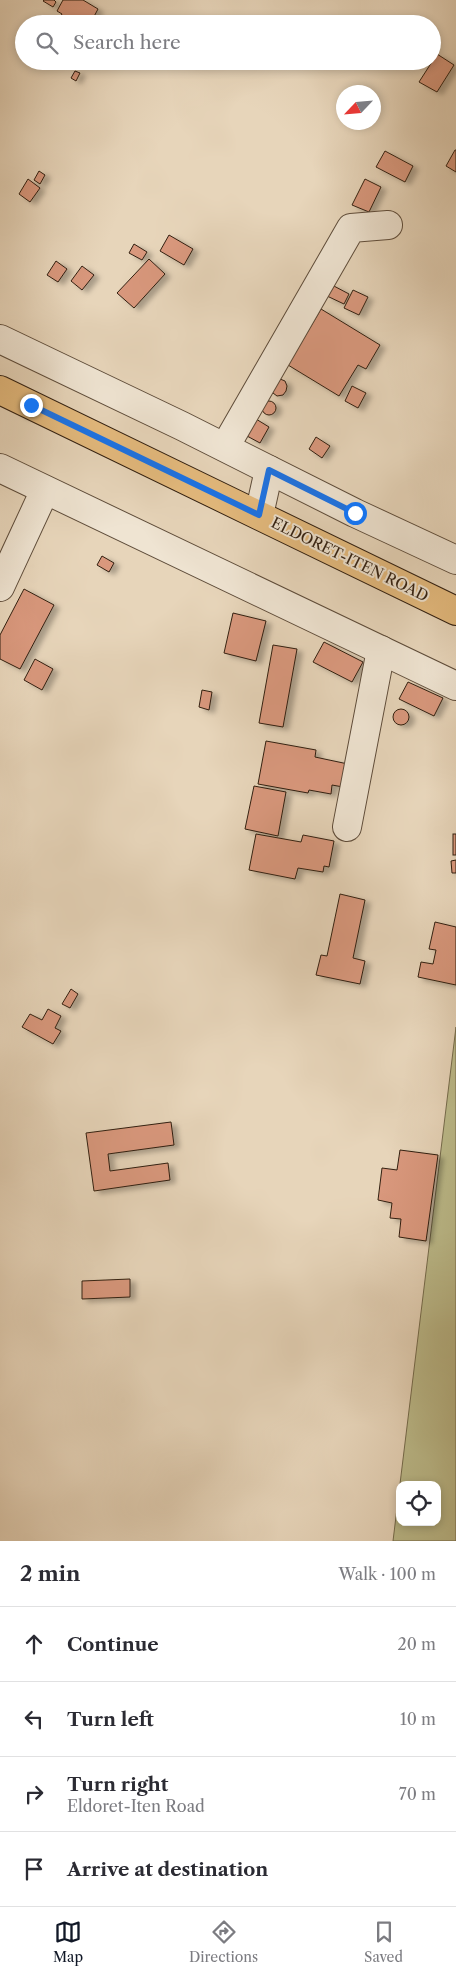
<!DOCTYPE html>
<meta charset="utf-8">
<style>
:root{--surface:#fff;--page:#f2f2f3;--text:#2b2b33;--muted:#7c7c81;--line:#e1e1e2;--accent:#111827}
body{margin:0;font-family:"Libre Caslon Text",serif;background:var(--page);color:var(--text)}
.controls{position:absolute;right:15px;bottom:15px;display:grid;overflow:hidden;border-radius:10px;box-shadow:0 2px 8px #0003}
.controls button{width:45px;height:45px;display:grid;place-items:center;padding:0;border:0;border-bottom:1px solid var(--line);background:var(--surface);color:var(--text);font:25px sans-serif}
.compass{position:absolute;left:336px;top:85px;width:45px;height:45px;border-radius:50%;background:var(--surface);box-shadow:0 2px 8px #0003;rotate:244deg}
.stop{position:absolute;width:15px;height:15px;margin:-11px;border:4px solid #1a73e8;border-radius:50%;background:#fff}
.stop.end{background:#1a73e8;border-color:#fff;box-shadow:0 1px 5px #0008}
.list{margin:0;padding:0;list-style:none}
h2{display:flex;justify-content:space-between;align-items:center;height:65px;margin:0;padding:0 20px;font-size:21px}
h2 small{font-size:16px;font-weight:400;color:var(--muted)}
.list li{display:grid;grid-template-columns:32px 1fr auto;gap:15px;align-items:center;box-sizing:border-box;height:75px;padding:0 20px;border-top:1px solid var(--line)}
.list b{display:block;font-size:19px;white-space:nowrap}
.list p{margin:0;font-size:16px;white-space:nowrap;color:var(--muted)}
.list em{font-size:16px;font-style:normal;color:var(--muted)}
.icon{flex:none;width:28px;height:28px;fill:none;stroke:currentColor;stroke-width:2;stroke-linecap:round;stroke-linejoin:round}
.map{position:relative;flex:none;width:456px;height:1541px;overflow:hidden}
.search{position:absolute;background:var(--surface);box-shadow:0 2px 8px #0003;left:15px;right:15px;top:15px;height:55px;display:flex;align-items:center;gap:12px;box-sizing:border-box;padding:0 18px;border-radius:28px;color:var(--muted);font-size:19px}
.sheet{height:365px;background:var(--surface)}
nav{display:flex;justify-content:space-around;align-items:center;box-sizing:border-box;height:70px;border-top:1px solid var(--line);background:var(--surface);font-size:14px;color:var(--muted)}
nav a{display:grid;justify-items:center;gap:2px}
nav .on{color:var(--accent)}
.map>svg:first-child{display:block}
</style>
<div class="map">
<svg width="456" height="1541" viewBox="0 0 456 1541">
<defs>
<filter id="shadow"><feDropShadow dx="5.5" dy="3" stdDeviation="2.5" flood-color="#0004"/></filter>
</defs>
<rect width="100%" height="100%" fill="#e7d5ba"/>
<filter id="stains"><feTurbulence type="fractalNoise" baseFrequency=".004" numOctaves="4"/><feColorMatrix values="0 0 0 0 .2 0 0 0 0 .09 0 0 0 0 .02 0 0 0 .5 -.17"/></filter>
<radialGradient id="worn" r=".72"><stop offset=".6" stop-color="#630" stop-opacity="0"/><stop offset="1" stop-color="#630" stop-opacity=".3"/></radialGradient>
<path fill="#bcbb8b" stroke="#766d4e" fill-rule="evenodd" d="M456,1027v514h-63zM400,1485h37v37h-37z"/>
<g fill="#d9987d" stroke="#311f10" filter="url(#shadow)">
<polygon points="44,0 54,0 56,2 53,7 43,1"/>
<polygon points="63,0 83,0 98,9 90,24 59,24 57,22 62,14 57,11"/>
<polygon points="437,54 454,65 437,92 419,82"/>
<polygon points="75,71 80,73 76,81 71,78"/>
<polygon points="455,150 456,150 456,172 446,166"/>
<polygon points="385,151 413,166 405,182 376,167"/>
<polygon points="39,171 45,175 40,184 34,180"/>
<polygon points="28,179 40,188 30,202 19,194"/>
<polygon points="365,179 381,187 369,212 352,205"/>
<polygon points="169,235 193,249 184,265 160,251"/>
<polygon points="134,244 147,252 142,260 129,253"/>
<polygon points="149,259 165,274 134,308 117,293"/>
<polygon points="56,261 67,269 58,282 47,275"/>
<polygon points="82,266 94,275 82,290 71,281"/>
<polygon points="332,285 349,294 344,304 327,296"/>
<polygon points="353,290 368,297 359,315 344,308"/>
<polygon points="321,309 380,345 366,369 358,365 339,396 288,365"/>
<polygon points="280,379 285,381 287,386 286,391 283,395 277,396 273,393 271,389"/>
<polygon points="352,386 366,393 358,408 345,401"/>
<circle cx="269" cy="408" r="7"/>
<polygon points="256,419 269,427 260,443 247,436"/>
<polygon points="316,437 330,446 322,458 309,449"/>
<polygon points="102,556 114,563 109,572 97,565"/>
<polygon points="24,589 54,605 20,669 0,659 0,635"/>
<polygon points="233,613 266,621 256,661 224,653"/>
<polygon points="324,642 363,662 352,682 313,662"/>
<polygon points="273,645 297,649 283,727 259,723"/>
<polygon points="35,659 53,669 42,690 24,680"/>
<polygon points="408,682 443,698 434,716 399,699"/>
<polygon points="202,690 212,692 209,710 199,707"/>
<circle cx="401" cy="717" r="8"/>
<polygon points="266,741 316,750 315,757 348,764 343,787 332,785 331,794 309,790 308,793 258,784"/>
<polygon points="254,786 286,792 278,836 245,829"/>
<polygon points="256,834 301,842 303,835 334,841 329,867 324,866 323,872 298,868 295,879 249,870"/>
<rect x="453" y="834" width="3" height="21"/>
<polygon points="456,860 456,873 452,873 451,861"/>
<polygon points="340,894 365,900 353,958 365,961 360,984 316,975 321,955 327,956"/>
<polygon points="435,922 456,927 456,985 418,977 421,962 433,964 436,950 429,949"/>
<polygon points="71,989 78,994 70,1008 62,1004"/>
<polygon points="48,1009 61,1016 55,1028 61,1031 53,1044 22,1027 30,1014 42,1020"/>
<polygon points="171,1122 174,1145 108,1154 110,1171 168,1163 170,1180 94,1191 86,1133"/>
<polygon points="400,1150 438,1155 426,1241 399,1237 401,1219 390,1218 392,1203 378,1200 382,1168 397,1170"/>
<polygon points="130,1279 130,1297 82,1299 82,1281"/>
</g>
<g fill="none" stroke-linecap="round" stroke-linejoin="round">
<g stroke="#5e4c3a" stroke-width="30">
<g id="minor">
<polyline points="0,339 182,426 355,513 456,560"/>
<polyline points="225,447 351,228 388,225"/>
<polyline points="0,468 456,686"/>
<polyline points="259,515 269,470"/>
<polyline points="0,587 45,490"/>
<polyline points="347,827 381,650"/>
</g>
</g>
<g stroke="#311f10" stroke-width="30">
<polyline id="major" points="0,390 456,611"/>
</g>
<use href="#minor" stroke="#efe4d2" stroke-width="28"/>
<use href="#major" stroke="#e4ba7d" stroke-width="28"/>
</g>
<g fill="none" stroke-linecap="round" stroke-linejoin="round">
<polyline stroke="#1a73e8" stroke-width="6" points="31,405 259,515 269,470 355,513"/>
</g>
<g text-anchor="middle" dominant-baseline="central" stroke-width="4" stroke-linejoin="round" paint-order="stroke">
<g font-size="15" fill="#311f10" stroke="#efe4d2">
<text transform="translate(350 559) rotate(26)">ELDORET-ITEN ROAD</text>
</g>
</g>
<rect width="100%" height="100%" filter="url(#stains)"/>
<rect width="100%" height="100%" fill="url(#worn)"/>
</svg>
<div class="controls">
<button><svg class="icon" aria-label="locate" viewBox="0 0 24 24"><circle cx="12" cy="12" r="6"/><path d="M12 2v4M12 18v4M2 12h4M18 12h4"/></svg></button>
</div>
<svg class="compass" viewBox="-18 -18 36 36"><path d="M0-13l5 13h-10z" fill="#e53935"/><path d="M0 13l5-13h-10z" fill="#7c7c81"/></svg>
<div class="stop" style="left:355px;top:513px"></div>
<div class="stop end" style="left:31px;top:405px"></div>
<div class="search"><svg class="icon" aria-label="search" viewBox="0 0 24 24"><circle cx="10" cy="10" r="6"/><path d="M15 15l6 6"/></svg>Search here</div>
</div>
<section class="sheet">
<h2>2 min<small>Walk · 100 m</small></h2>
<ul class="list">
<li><svg class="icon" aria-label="ahead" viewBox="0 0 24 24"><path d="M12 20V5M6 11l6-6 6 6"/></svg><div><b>Continue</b></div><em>20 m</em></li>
<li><svg class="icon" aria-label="left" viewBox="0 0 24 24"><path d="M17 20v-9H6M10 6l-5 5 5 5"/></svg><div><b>Turn left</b></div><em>10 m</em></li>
<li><svg class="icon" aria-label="right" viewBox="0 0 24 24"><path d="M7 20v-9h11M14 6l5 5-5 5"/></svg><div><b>Turn right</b><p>Eldoret-Iten Road</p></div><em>70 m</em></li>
<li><svg class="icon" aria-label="arrive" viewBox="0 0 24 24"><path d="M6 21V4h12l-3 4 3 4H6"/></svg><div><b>Arrive at destination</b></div></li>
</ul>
</section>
<nav>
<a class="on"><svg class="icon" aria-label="map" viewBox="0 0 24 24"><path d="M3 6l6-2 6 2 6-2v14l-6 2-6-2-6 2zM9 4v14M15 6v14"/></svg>Map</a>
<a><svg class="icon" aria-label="directions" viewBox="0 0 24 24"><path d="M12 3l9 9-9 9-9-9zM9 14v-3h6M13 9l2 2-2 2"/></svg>Directions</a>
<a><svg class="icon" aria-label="saved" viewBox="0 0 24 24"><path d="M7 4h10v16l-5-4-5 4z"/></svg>Saved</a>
</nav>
